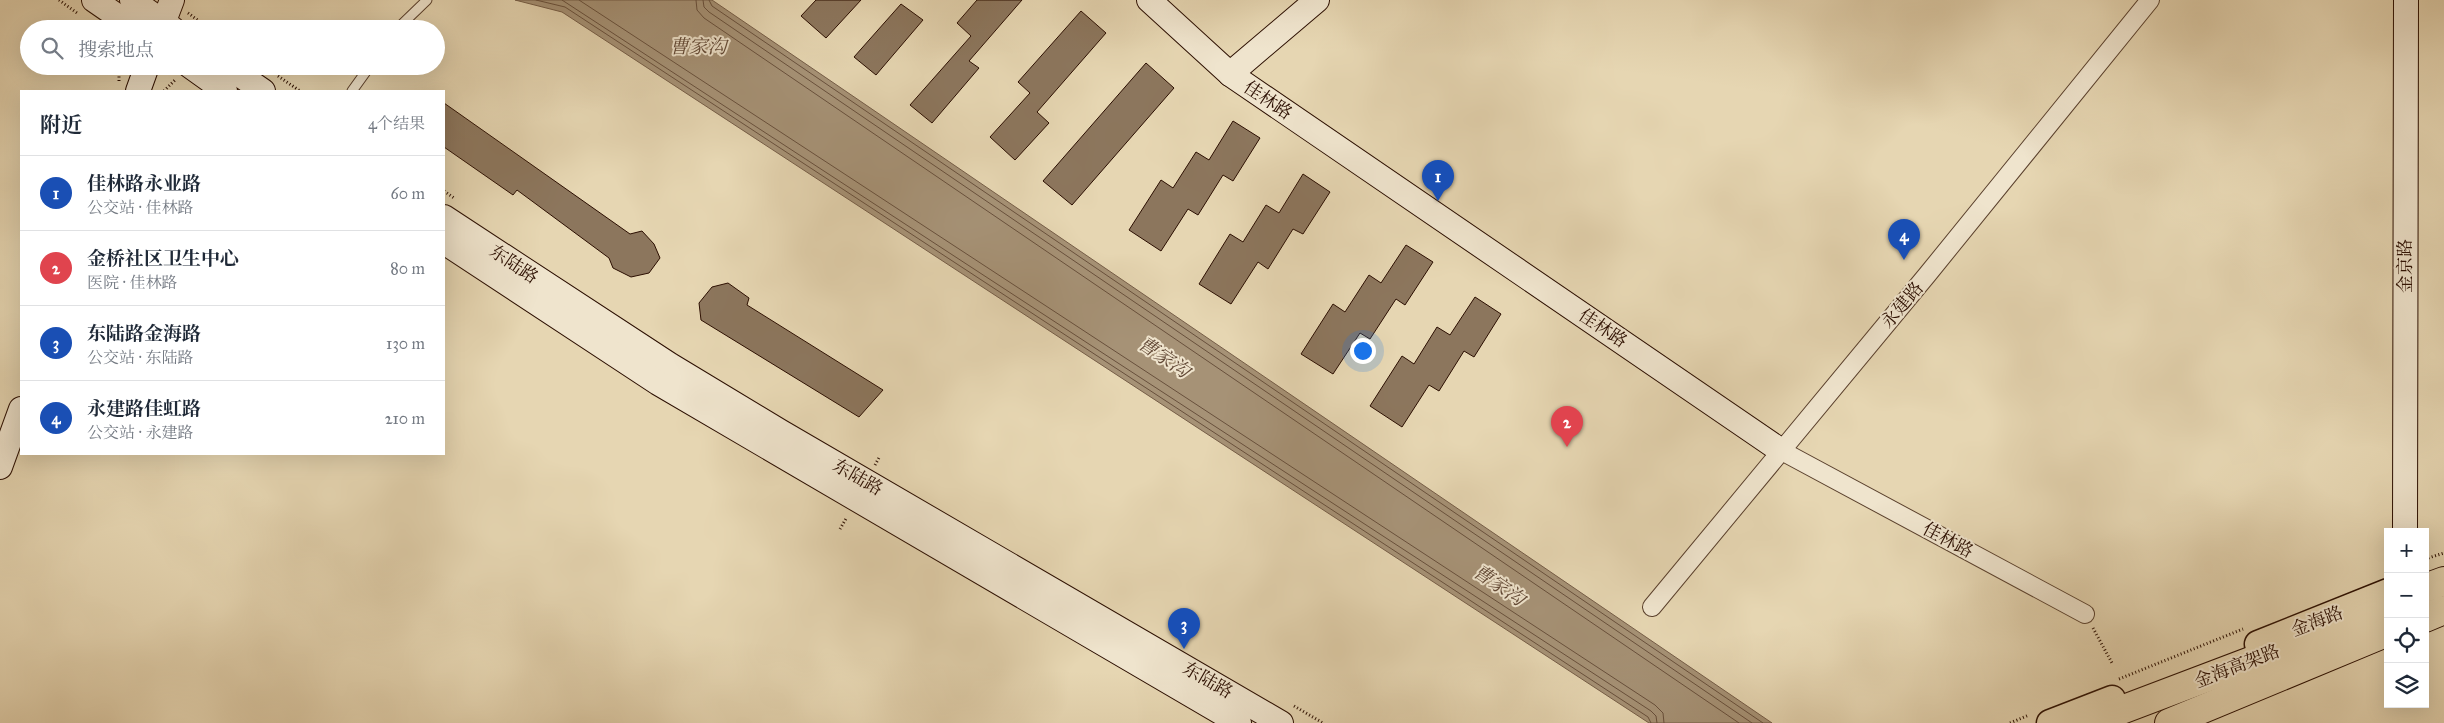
<!DOCTYPE html>
<html lang="zh">
<meta charset="utf-8">
<style>
:root{--surface:#fff;--page:#f2f2f3;--text:#1f2937;--muted:#747a83;--line:#e0e1e3;--accent:#7c3aed}
body{margin:0;font-family:"IM FELL Great Primer","Noto Serif SC",serif;background:var(--page);color:var(--text)}
.controls{position:absolute;right:15px;bottom:15px;display:grid;overflow:hidden;border-radius:0px;box-shadow:0 5px 20px #0002}
.controls button{width:45px;height:45px;display:grid;place-items:center;padding:0;border:0;border-bottom:1px solid var(--line);background:var(--surface);color:var(--text);font:25px sans-serif}
.you{position:absolute;left:1362px;top:350px;width:18px;height:18px;margin:-12px;border:4px solid #fff;border-radius:50%;background:#1a73e8;box-shadow:0 0 0 8px #1a73e833}
.badge{display:grid;place-items:center;width:32px;height:32px;border-radius:50%;background:var(--accent);color:#fff;font-size:16px;font-weight:700}
.pin{position:absolute;translate:-50% -41px;filter:drop-shadow(0 1px 2px #0008)}
.pin::after{content:'';position:absolute;top:26px;width:18px;height:15px;background:inherit;clip-path:polygon(0 0,100% 0,50% 100%)}
.list{margin:0;padding:0;list-style:none}
h2{display:flex;justify-content:space-between;align-items:center;height:65px;margin:0;padding:0 20px;font-size:21px}
h2 small{font-size:16px;font-weight:400;color:var(--muted)}
.list li{display:grid;grid-template-columns:32px 1fr auto;gap:15px;align-items:center;box-sizing:border-box;height:75px;padding:0 20px;border-top:1px solid var(--line)}
.list b{display:block;font-size:19px;white-space:nowrap}
.list p{margin:0;font-size:16px;white-space:nowrap;color:var(--muted)}
.list em{font-size:16px;font-style:normal;color:var(--muted)}
.icon{flex:none;width:28px;height:28px;fill:none;stroke:currentColor;stroke-width:2;stroke-linecap:round;stroke-linejoin:round}
.map{position:relative;flex:none;width:2444px;height:723px;overflow:hidden}
.search{position:absolute;background:var(--surface);box-shadow:0 5px 20px #0002;left:20px;top:20px;width:425px;height:55px;display:flex;align-items:center;gap:12px;box-sizing:border-box;padding:0 18px;border-radius:28px;color:var(--muted);font-size:19px}
.panel{position:absolute;background:var(--surface);box-shadow:0 5px 20px #0002;left:20px;top:90px;width:425px;height:365px;border-radius:0px}
.map>svg:first-child{display:block}
</style>
<div class="map">
<svg width="2444" height="723" viewBox="0 0 2444 723">
<rect width="100%" height="100%" fill="#e6d6b2"/>
<filter id="stains"><feTurbulence type="fractalNoise" baseFrequency=".004" numOctaves="4"/><feColorMatrix values="0 0 0 0 .2 0 0 0 0 .09 0 0 0 0 .02 0 0 0 .5 -.17"/></filter>
<radialGradient id="worn" r=".72"><stop offset=".6" stop-color="#630" stop-opacity="0"/><stop offset="1" stop-color="#630" stop-opacity=".3"/></radialGradient>
<polygon fill="#a69276" stroke="#755d47" points="515,0 712,0 1772,723 1649,723 562,12"/>
<g fill="none" stroke-linecap="round" stroke-linejoin="round">
<g stroke="#68503c" stroke-width="1">
<polyline points="536,0 565,7 1648,717 1651,723"/>
<polyline points="562,0 1651,711 1656,716 1657,723"/>
<polyline points="579,0 1655,705 1663,713 1664,723"/>
<polyline points="696,0 697,10 704,18 1739,723"/>
<polyline points="703,0 704,7 709,12 1752,723"/>
<polyline points="709,0 712,6 1763,723"/>
</g>
</g>
<g fill="#8c765d" stroke="#2b0e01">
<polygon points="816,0 861,0 826,38 801,16"/>
<polygon points="977,0 1022,0 969,61 979,68 932,123 910,105 971,36 957,23"/>
<polygon points="901,4 923,20 876,75 854,57"/>
<polygon points="1081,11 1106,33 1037,112 1049,123 1015,160 990,137 1030,93 1018,82"/>
<polygon points="1146,63 1174,88 1072,205 1043,181"/>
<polygon points="444,103 630,234 642,231 654,244 660,258 649,273 631,277 613,268 609,258 517,190 513,195 444,147"/>
<polygon points="1233,121 1260,138 1233,181 1223,175 1198,215 1188,209 1161,251 1129,230 1161,180 1173,188 1196,152 1209,160"/>
<polygon points="1303,174 1330,192 1303,234 1293,229 1268,269 1258,262 1231,304 1199,284 1230,234 1243,242 1266,205 1279,213"/>
<polygon points="1406,245 1433,262 1405,305 1396,299 1370,339 1360,333 1333,374 1301,354 1333,304 1345,312 1369,275 1381,283"/>
<polygon points="728,283 749,298 747,305 883,390 859,417 701,320 699,303 712,287"/>
<polygon points="1475,297 1501,314 1474,357 1464,351 1439,391 1429,385 1402,427 1370,406 1402,356 1414,364 1437,327 1450,335"/>
</g>
<g fill="none" stroke-linecap="round" stroke-linejoin="round">
<g stroke="#5a402d" stroke-width="11">
<g id="lane">
<polyline points="397,29 427,0"/>
<polyline points="352,91 370,66"/>
</g>
</g>
<g stroke="#5a402d" stroke-width="20">
<g id="street">
<polyline points="1780,450 2085,614"/>
<polyline points="1652,607 1927,275 2150,0"/>
</g>
</g>
<g stroke="#2b0e01" stroke-width="26">
<g id="secondary">
<polyline points="94,0 136,29"/>
<polyline points="132,0 173,29"/>
<polyline points="1149,0 1230,74 1780,450"/>
<polyline points="161,29 172,0"/>
<polyline points="190,66 225,91"/>
<polyline points="227,66 263,91"/>
<polyline points="1230,74 1317,0"/>
<polyline points="138,91 147,66"/>
<polyline points="444,217 670,365 781,432 1281,723"/>
<polyline points="444,242 658,383 1239,723"/>
<polyline points="0,467 21,409"/>
<polyline points="2405,532 2406,0"/>
</g>
</g>
<g stroke="#2b0e01" stroke-width="29">
<g id="primary">
<polyline points="2258,644 2388,592"/>
<polyline points="2050,723 2112,699"/>
</g>
</g>
<g stroke="#2b0e01" stroke-width="30">
<g id="highway">
<polyline points="2425,588 2444,581"/>
<polyline points="2425,618 2444,610"/>
<polyline points="2087,723 2388,609"/>
<polyline points="2169,723 2388,632"/>
</g>
</g>
<g stroke="#2b0e01" stroke-width="3" stroke-dasharray="1 2.5" stroke-linecap="butt">
<polyline points="59,0 77,13"/>
<polyline points="188,13 210,29"/>
<polyline points="119,66 119,81"/>
<polyline points="278,76 300,91"/>
<polyline points="164,91 175,80"/>
<polyline points="444,191 454,198"/>
<polyline points="875,465 880,456"/>
<polyline points="840,529 847,517"/>
<polyline points="2425,559 2444,553"/>
<polyline points="2093,628 2112,663"/>
<polyline points="2119,679 2243,629"/>
<polyline points="1294,706 1323,723"/>
<polyline points="2010,723 2029,715"/>
</g>
<use href="#lane" stroke="#efe4cd" stroke-width="9"/>
<use href="#street" stroke="#efe4cd" stroke-width="18"/>
<use href="#secondary" stroke="#efe4cd" stroke-width="24"/>
<use href="#primary" stroke="#e6d6b2" stroke-width="26"/>
<use href="#highway" stroke="#e6d6b2" stroke-width="28"/>
</g>
<g text-anchor="middle" dominant-baseline="central" stroke-width="4" stroke-linejoin="round" paint-order="stroke">
<g font-size="18" fill="#2b0e01" stroke="#efe4cd">
<text transform="translate(1268 100) rotate(34)">佳林路</text>
<text transform="translate(514 264) rotate(34)">东陆路</text>
<text transform="translate(2405 266) rotate(-90)">金京路</text>
<text transform="translate(1902 305) rotate(-50)">永建路</text>
<text transform="translate(1603 328) rotate(34)">佳林路</text>
<text transform="translate(858 477) rotate(30)">东陆路</text>
<text transform="translate(1948 540) rotate(28)">佳林路</text>
<text transform="translate(2317 621) rotate(-21)">金海路</text>
<text transform="translate(2237 666) rotate(-21)">金海高架路</text>
<text transform="translate(1208 680) rotate(30)">东陆路</text>
</g>
<g font-size="19" font-style="italic" fill="#624936" stroke="#efe4cd">
<text x="698" y="46">曹家沟</text>
<text transform="translate(1164 357) rotate(34)">曹家沟</text>
<text transform="translate(1499 585) rotate(34)">曹家沟</text>
</g>
</g>
<rect width="100%" height="100%" filter="url(#stains)"/>
<rect width="100%" height="100%" fill="url(#worn)"/>
</svg>
<div class="controls">
<button>+</button>
<button>−</button>
<button><svg class="icon" aria-label="locate" viewBox="0 0 24 24"><circle cx="12" cy="12" r="6"/><path d="M12 2v4M12 18v4M2 12h4M18 12h4"/></svg></button>
<button><svg class="icon" aria-label="layers" viewBox="0 0 24 24"><path d="M12 4l9 5-9 5-9-5zM3 14l9 5 9-5"/></svg></button>
</div>
<div class="you"></div>
<div class="pin badge" style="left:1438px;top:201px;background:#1a4fb4">1</div>
<div class="pin badge" style="left:1567px;top:447px;background:#e0444e">2</div>
<div class="pin badge" style="left:1184px;top:649px;background:#1a4fb4">3</div>
<div class="pin badge" style="left:1904px;top:260px;background:#1a4fb4">4</div>
<div class="search"><svg class="icon" aria-label="search" viewBox="0 0 24 24"><circle cx="10" cy="10" r="6"/><path d="M15 15l6 6"/></svg>搜索地点</div>
<section class="panel">
<h2>附近<small>4个结果</small></h2>
<ul class="list">
<li><span class="badge" style="background:#1a4fb4">1</span><div><b>佳林路永业路</b><p>公交站 · 佳林路</p></div><em>60 m</em></li>
<li><span class="badge" style="background:#e0444e">2</span><div><b>金桥社区卫生中心</b><p>医院 · 佳林路</p></div><em>80 m</em></li>
<li><span class="badge" style="background:#1a4fb4">3</span><div><b>东陆路金海路</b><p>公交站 · 东陆路</p></div><em>130 m</em></li>
<li><span class="badge" style="background:#1a4fb4">4</span><div><b>永建路佳虹路</b><p>公交站 · 永建路</p></div><em>210 m</em></li>
</ul>
</section>
</div>
